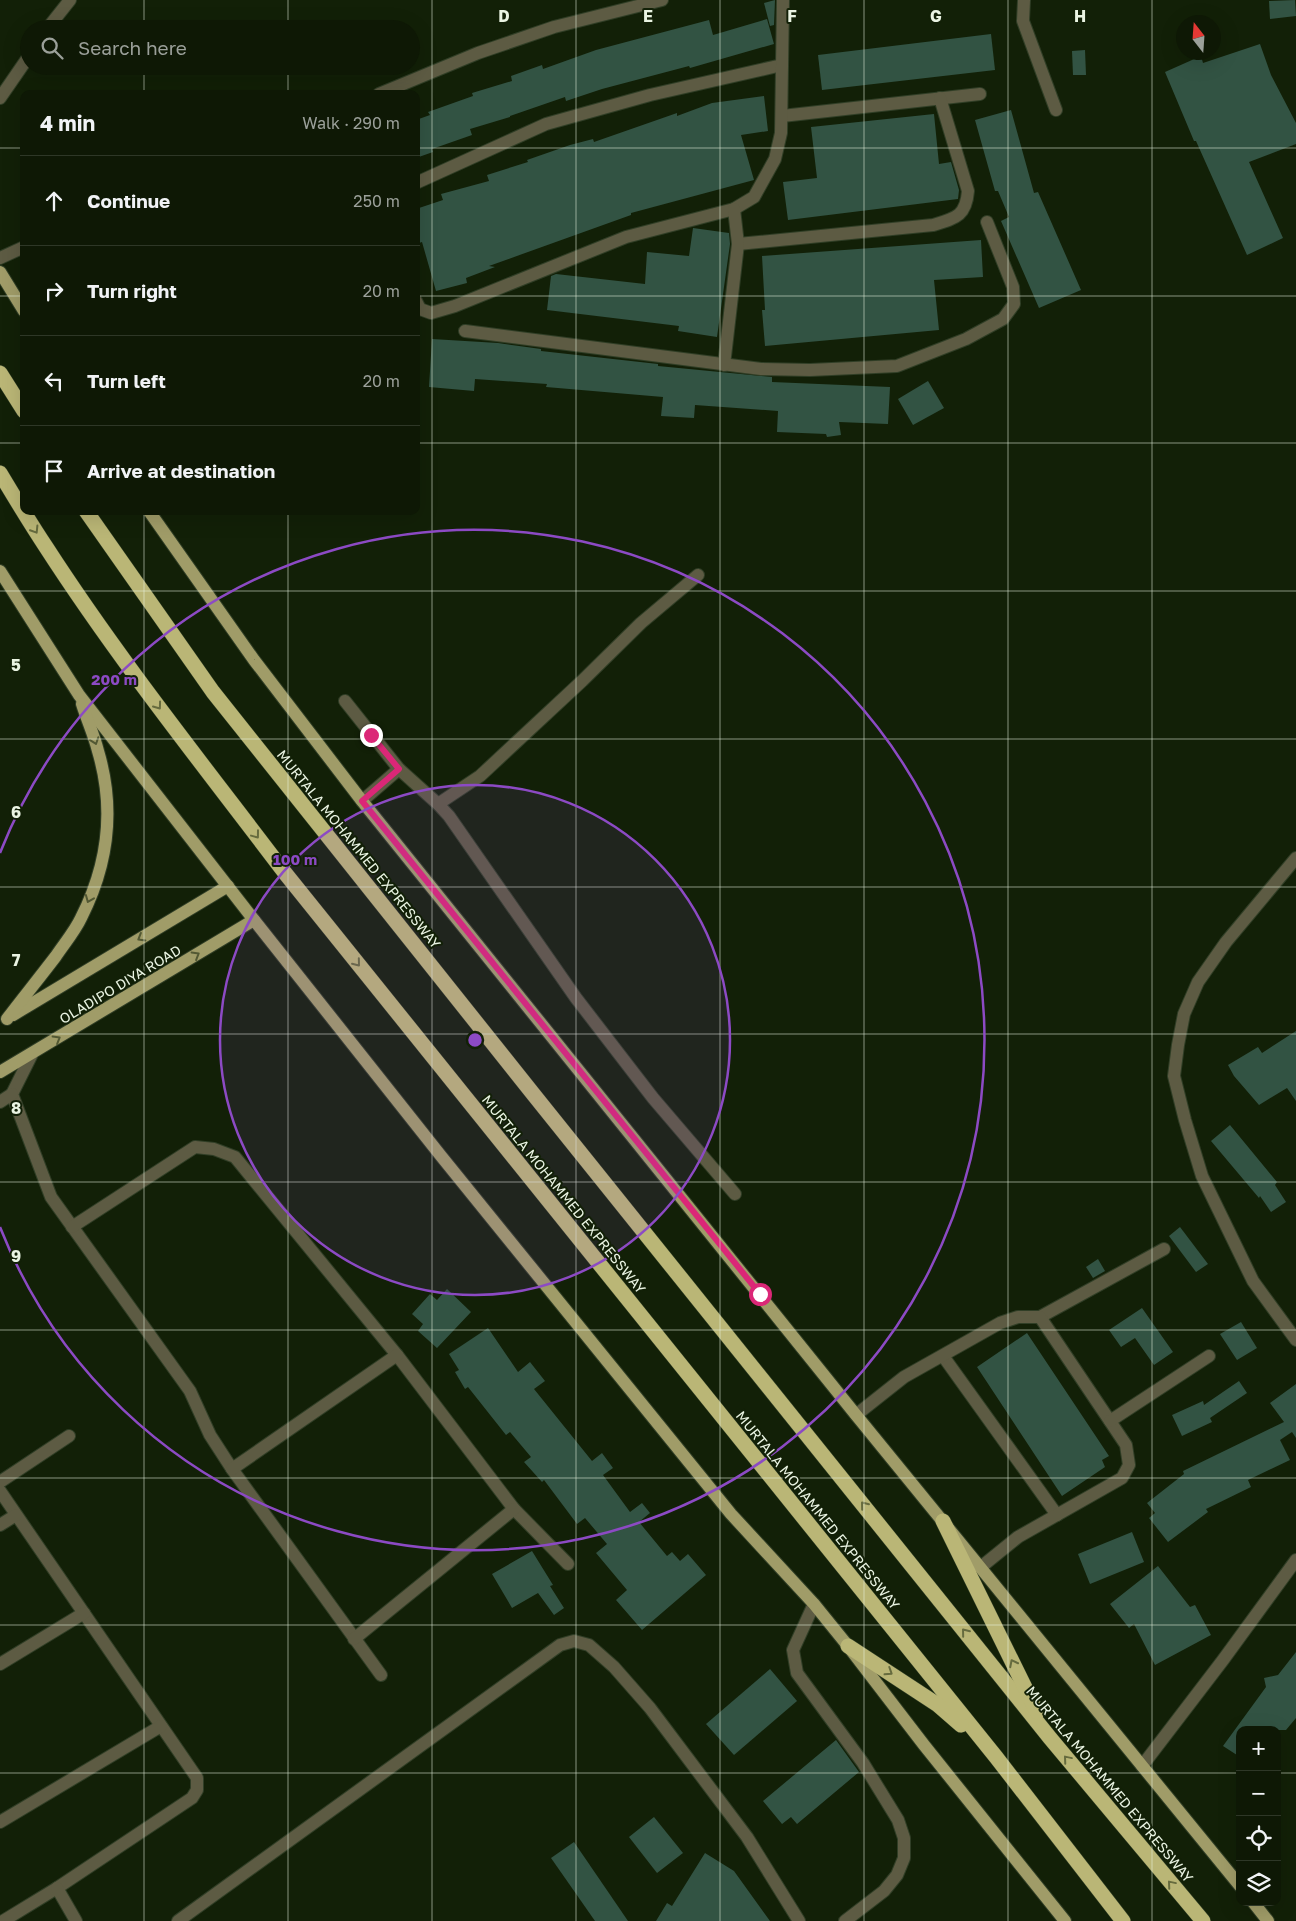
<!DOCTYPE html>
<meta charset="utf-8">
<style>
:root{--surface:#0e1805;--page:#17210f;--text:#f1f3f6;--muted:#9ba09a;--line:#2e3727}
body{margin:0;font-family:"Golos Text",sans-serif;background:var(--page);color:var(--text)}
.controls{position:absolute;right:15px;bottom:15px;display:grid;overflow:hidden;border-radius:10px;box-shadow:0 5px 20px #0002}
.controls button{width:45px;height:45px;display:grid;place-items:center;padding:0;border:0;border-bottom:1px solid var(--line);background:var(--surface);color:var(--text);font:25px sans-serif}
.compass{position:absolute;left:1176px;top:15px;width:45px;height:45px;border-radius:50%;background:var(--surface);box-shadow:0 5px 20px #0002;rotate:343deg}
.stop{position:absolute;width:15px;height:15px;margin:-11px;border:4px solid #db2777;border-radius:50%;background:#fff}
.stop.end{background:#db2777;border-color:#fff;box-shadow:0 1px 5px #0008}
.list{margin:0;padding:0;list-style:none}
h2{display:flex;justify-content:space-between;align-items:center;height:65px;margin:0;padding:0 20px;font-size:21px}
h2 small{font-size:16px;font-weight:400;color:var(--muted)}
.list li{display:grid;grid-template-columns:32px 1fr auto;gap:15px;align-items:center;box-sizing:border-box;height:90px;padding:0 20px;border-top:1px solid var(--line)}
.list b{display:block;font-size:19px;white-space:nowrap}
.list em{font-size:16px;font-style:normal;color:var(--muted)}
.icon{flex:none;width:28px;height:28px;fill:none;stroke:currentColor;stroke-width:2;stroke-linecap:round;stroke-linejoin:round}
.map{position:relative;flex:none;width:1296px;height:1921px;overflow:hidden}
.search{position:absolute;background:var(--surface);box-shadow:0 5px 20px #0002;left:20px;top:20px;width:400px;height:55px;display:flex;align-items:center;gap:12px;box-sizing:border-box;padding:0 18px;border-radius:28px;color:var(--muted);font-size:19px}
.panel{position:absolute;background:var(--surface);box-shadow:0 5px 20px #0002;left:20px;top:90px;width:400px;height:425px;border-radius:10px}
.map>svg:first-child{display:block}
</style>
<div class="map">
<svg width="1296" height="1921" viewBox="0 0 1296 1921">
<rect width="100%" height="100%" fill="#122007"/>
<g fill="#325343">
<polygon points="775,0 774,25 770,26 764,3"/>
<polygon points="1295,0 1296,16 1270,19 1269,1"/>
<polygon points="767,19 774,44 690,68 689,66 602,89 566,101 565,97 510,116 510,117 470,129 472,135 432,149 433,152 416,158 416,120 430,115 428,112 473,96 472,93 512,81 511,76 542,65 543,69 596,50 709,20 713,35"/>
<polygon points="991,34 995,70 822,90 818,55"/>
<polygon points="1260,44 1271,75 1296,123 1296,144 1249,162 1283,238 1247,255 1196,141 1194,141 1165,72 1201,56 1203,63"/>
<polygon points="1085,50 1086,75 1073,75 1072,51"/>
<polygon points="764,96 768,131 741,135 754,180 631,213 631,215 489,266 495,267 466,278 467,283 436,291 422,242 416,244 416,209 443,200 441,194 489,181 487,175 528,162 527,160 570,145 593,139 594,142 677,113 677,116 712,103"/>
<polygon points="1011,110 1034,193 1038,192 1081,290 1039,308 1001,221 1009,217 998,191 995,191 975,120"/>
<polygon points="934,114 939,164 951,162 959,190 958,199 788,220 783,182 817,178 811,127"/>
<polygon points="693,228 729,233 730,244 717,337 678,331 679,326 547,310 551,276 556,274 645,284 647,252 689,256"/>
<polygon points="981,240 983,277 934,280 939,330 765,346 762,310 765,310 762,256"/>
<polygon points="432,339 498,343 541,349 541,351 658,364 658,366 772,377 772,382 890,387 888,424 839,422 841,435 827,437 826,434 777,432 778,411 695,405 694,418 661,416 663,397 546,387 547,384 475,379 474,391 429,387"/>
<polygon points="928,381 944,408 913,425 898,399"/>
<polygon points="1296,1031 1296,1101 1287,1088 1259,1105 1234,1076 1228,1065 1258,1047 1262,1053"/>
<polygon points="1230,1125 1277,1182 1275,1185 1286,1202 1271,1212 1260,1196 1259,1198 1211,1141"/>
<polygon points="1180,1227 1208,1264 1196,1272 1169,1236"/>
<polygon points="1098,1259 1105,1271 1093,1278 1086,1267"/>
<polygon points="447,1289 471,1312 437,1348 418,1331 423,1324 412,1314 430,1294 437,1300"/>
<polygon points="1142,1308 1173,1352 1154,1365 1135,1338 1121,1347 1109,1330"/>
<polygon points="1241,1322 1257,1348 1237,1360 1220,1334"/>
<polygon points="488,1328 518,1372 530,1362 545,1381 534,1389 592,1461 602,1453 613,1468 603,1475 630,1512 642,1503 650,1513 639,1522 667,1556 672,1552 680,1561 688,1554 706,1575 642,1630 616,1600 627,1590 596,1553 607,1544 585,1518 577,1524 544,1480 542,1482 524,1462 531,1457 510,1432 506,1435 468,1387 465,1389 455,1372 459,1370 449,1354"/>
<polygon points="1027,1333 1109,1456 1102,1460 1105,1467 1062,1496 977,1367"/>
<polygon points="1239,1381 1247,1393 1210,1418 1212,1422 1182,1436 1172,1415 1203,1401 1204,1405"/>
<polygon points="1296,1384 1296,1438 1292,1432 1280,1440 1290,1460 1248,1480 1251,1487 1206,1509 1208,1512 1168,1542 1149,1518 1155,1513 1147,1503 1184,1474 1183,1471 1284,1422 1270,1403"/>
<polygon points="1132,1532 1144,1562 1090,1584 1078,1554"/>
<polygon points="532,1551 553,1585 550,1586 564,1608 554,1615 538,1593 512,1608 492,1574"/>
<polygon points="1158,1566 1190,1607 1195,1605 1211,1635 1155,1665 1134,1624 1129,1628 1110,1604"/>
<polygon points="1296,1652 1296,1718 1286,1730 1240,1730 1240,1757 1223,1746 1266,1687 1264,1678 1278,1675"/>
<polygon points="770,1669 797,1701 734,1755 706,1724"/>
<polygon points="836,1740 859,1772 797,1824 791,1817 782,1824 763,1801"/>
<polygon points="654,1817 683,1853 657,1873 629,1837"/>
<polygon points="574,1842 628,1921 595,1921 551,1858"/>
<polygon points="705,1853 734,1871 770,1921 656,1921 667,1903 672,1906"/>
</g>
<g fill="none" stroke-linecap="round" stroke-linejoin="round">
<g stroke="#303e26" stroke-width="14">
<g id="minor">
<polyline points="1024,0 1023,21 1056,110"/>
<polyline points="47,29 70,0"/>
<polyline points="379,94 478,53 554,27 662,0"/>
<polyline points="0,98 29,56"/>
<polyline points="782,116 980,94"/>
<polyline points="416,183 546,124 650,95 782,65"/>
<path d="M738,244l195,-19c23,-7 33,-9 35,-34l-28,-93"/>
<polyline points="0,258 24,247"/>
<polyline points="416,301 420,309 431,313 455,306 626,237 734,209 754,197 775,159 781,133 783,0"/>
<polyline points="465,331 761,369 810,370 897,366 966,339 1003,319 1014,304 1013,287 987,222"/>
<polyline points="724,365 738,244 734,209"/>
<polyline points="345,701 399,769 438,804 449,816 576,998 653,1098 735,1194"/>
<polyline points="362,801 399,769"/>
<polyline points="438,804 480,776 582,681 641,623 698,575"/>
<polyline points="1296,858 1226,942 1198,982 1184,1014 1178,1045 1174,1076 1185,1120 1202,1176 1253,1281 1296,1340"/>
<polyline points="32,1054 12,1094 51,1197 190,1391 210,1435 232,1469 381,1675"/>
<polyline points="0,1102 12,1094"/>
<polyline points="72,1227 195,1147 214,1149 235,1157 397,1355 514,1509 568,1564"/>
<polyline points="1040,1317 1164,1249"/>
<polyline points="943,1356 1057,1515"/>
<polyline points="856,1415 904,1377 1000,1323 1018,1317 1040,1317 1126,1445 1129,1465 1122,1478 1018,1537 981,1567"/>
<polyline points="1110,1421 1209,1356"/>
<polyline points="232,1469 397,1355"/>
<polyline points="0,1482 69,1436"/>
<polyline points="0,1491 197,1778 197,1790 192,1798 57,1888 3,1921"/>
<polyline points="0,1525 16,1515"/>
<polyline points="814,1604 793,1650 797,1673 863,1763 898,1820 904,1838 904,1858 897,1875 884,1891 845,1921"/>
<polyline points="354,1639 514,1509"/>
<polyline points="0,1664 84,1613"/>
<polyline points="1142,1766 1223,1660 1296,1560"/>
<polyline points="0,1822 161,1726"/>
<polyline points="57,1888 76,1921"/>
<polyline points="178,1921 560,1645 574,1641 589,1645 614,1667 650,1708 747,1837 799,1921"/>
</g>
</g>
<g stroke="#303e26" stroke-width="14">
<g id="major">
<polyline points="0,272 24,311"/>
<polyline points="149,511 254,660 362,801 856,1415 1240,1886"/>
<polyline points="0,571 79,695 254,920 441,1156 731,1514 814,1604 848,1646 924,1745 1065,1921"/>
<polyline points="13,1015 228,886"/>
<path d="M7,1019c16,-21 33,-42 49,-63 8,-12 19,-25 25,-38 27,-53 34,-110 17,-167 -4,-16 -11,-31 -16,-47"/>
<polyline points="0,1072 254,920"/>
<polyline points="1253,1902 1268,1921"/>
</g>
</g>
<g stroke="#303e26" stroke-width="16">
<g id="highway">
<polyline points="0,373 24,411"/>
<path d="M0,473c15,25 30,50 46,74 73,113 158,219 239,326l711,884 127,164"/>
<polyline points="86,511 213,692 534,1095 1050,1738 1203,1921"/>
<polyline points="943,1521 1037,1712"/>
<polyline points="848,1646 938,1705 961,1725"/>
</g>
</g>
<use href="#minor" stroke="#5d5b43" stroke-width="12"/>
<use href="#major" stroke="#a09c68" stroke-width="12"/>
<use href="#highway" stroke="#bab676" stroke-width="15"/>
</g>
<defs><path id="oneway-chevron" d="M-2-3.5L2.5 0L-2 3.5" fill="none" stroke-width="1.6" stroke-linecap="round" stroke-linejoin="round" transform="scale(1.25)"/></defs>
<g stroke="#666b3e">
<use href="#oneway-chevron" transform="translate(35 530) rotate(58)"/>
<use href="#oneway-chevron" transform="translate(158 706) rotate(54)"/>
<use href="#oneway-chevron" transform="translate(256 835) rotate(53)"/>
<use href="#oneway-chevron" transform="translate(357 963) rotate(51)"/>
<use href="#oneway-chevron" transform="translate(864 1505) rotate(-129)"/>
<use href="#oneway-chevron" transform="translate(965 1632) rotate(-129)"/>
<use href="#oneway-chevron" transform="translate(1013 1663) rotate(-117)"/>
<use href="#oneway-chevron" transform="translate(889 1672) rotate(33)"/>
<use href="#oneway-chevron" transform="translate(1067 1759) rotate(-130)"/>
<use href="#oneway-chevron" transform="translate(1171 1884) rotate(-130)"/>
</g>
<g stroke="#525833">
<use href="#oneway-chevron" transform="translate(95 741) rotate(71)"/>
<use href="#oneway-chevron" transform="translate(89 899) rotate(112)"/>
<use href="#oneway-chevron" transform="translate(141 938) rotate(149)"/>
<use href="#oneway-chevron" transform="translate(196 955) rotate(-31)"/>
<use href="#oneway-chevron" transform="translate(57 1039) rotate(-31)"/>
</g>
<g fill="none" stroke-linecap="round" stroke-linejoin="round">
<polyline stroke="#db2777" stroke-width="6" points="371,735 399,769 362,801 760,1294"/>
</g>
<path fill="none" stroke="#eaf4e3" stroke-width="1" stroke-opacity="0.55" d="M144,0v29M288,0v29M432,0v1921M576,0v1921M720,0v1921M864,0v1921M1008,0v1921M1152,0v1921M144,66v28M288,66v28M0,148h24M416,148h880M0,296h24M416,296h880M0,443h24M416,443h880M144,511v1410M288,511v1410M0,591h1296M0,739h1296M0,887h1296M0,1034h1296M0,1182h1296M0,1330h1296M0,1478h1296M0,1625h1296M0,1773h1240M1277,1773h19"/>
<circle cx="475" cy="1040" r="255" fill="#8c4ac4" fill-opacity=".12"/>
<g fill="none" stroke="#8c4ac4" stroke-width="2.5">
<circle cx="475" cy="1040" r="255"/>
<path d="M0 853A510 510 0 1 1 0 1227"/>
</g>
<g text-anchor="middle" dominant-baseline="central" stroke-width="4" stroke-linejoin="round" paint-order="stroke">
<g font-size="14" fill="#eaf4e3" stroke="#122007">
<text transform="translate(359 849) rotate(51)">MURTALA MOHAMMED EXPRESSWAY</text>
<text transform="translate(120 984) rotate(-31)">OLADIPO DIYA ROAD</text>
<text transform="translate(564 1194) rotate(51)">MURTALA MOHAMMED EXPRESSWAY</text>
<text transform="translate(818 1510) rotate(51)">MURTALA MOHAMMED EXPRESSWAY</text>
<text transform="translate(1110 1784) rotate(50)">MURTALA MOHAMMED EXPRESSWAY</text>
</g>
</g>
<g font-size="16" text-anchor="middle" font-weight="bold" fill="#eaf4e3" stroke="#122007" stroke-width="4" stroke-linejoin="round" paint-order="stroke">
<text x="504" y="22">D</text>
<text x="648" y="22">E</text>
<text x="792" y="22">F</text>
<text x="936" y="22">G</text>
<text x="1080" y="22">H</text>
<text x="16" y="671">5</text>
<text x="16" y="818">6</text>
<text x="16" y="966">7</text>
<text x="16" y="1114">8</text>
<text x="16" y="1262">9</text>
</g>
<circle cx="475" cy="1040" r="8" fill="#8c4ac4" stroke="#122007" stroke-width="2.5"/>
<g font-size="15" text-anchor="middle" font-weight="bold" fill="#8c4ac4" stroke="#122007" stroke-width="4" stroke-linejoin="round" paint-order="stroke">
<text x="114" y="685">200 m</text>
<text x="295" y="865">100 m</text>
</g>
</svg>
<div class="controls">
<button>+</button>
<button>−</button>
<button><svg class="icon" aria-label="locate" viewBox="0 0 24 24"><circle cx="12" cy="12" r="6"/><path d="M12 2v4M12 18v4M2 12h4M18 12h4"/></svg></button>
<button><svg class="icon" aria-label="layers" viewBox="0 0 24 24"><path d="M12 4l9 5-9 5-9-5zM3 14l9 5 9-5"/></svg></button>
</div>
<svg class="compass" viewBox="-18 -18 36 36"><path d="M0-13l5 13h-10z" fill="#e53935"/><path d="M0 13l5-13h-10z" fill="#9ba09a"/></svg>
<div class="stop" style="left:760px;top:1294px"></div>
<div class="stop end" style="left:371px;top:735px"></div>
<div class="search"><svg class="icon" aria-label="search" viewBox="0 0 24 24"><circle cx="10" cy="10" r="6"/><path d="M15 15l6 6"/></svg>Search here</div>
<section class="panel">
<h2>4 min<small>Walk · 290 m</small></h2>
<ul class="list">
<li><svg class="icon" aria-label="ahead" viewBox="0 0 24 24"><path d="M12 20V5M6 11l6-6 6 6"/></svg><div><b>Continue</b></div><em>250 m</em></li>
<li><svg class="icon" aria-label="right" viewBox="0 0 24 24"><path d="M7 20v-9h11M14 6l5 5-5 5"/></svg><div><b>Turn right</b></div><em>20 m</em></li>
<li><svg class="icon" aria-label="left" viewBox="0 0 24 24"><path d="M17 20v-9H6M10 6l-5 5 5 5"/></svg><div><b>Turn left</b></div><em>20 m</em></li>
<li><svg class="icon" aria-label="arrive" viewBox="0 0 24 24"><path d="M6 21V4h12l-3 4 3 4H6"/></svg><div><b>Arrive at destination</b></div></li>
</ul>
</section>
</div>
